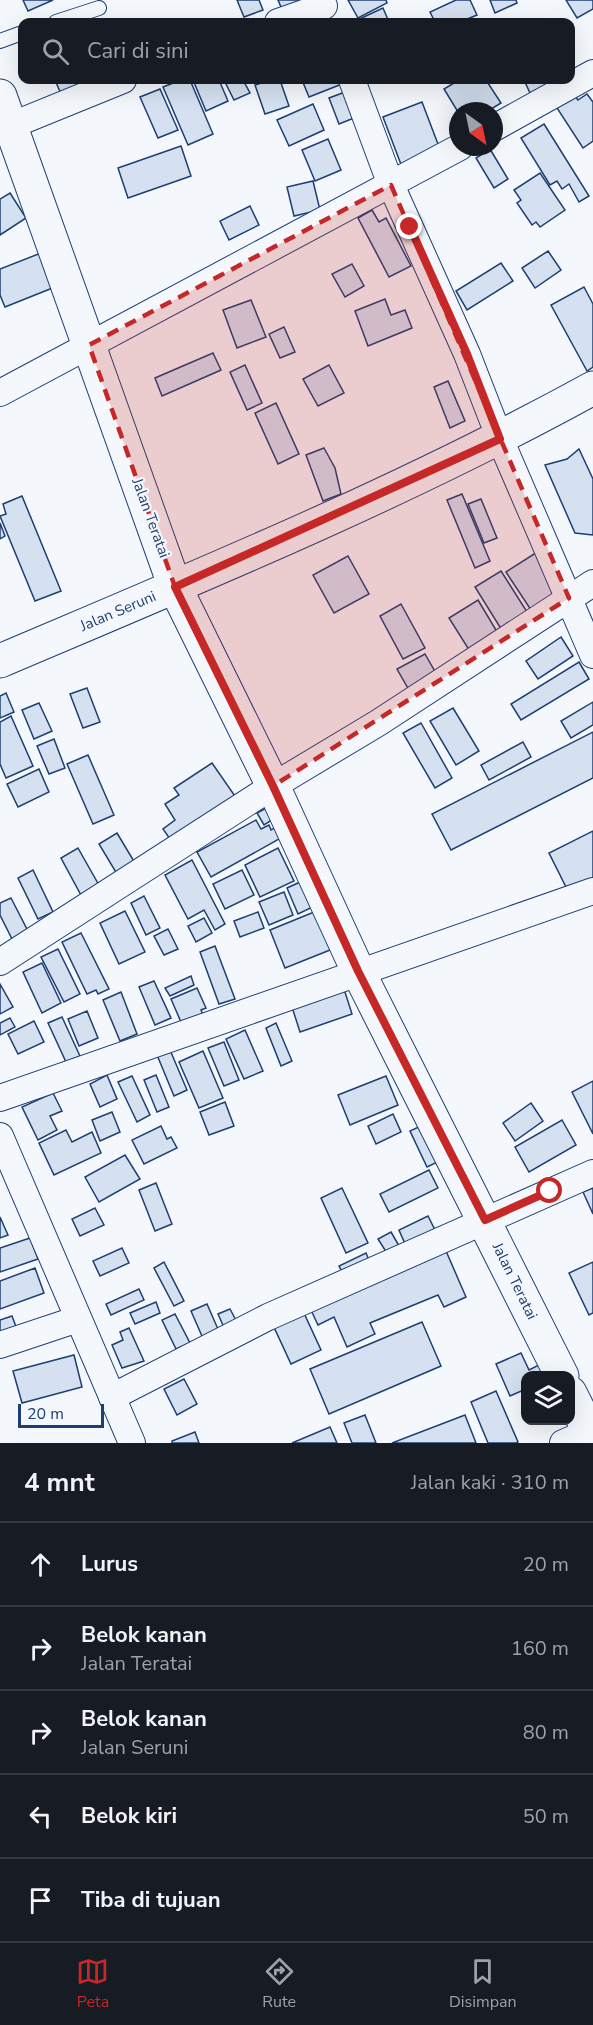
<!DOCTYPE html>
<html lang="id">
<meta charset="utf-8">
<style>
:root{--surface:#171b24;--page:#20242c;--text:#f1f3f6;--muted:#9ea1a6;--line:#363941;--accent:#c62828}
body{margin:0;font-family:"Nunito Sans",sans-serif;background:var(--page);color:var(--text)}
.controls{position:absolute;right:18px;bottom:18px;display:grid;overflow:hidden;border-radius:12px;box-shadow:0 6px 24px #0002}
.controls button{width:54px;height:54px;display:grid;place-items:center;padding:0;border:0;border-bottom:2px solid var(--line);background:var(--surface);color:var(--text);font:30px sans-serif}
.compass{position:absolute;left:449px;top:102px;width:54px;height:54px;border-radius:50%;background:var(--surface);box-shadow:0 6px 24px #0002;rotate:147deg}
.scale{position:absolute;left:18px;bottom:15px;width:86px;box-sizing:border-box;padding-left:6px;border:3px solid #1d3f73;border-top:0;font-size:16px;line-height:21px;white-space:nowrap;color:#1d3f73;-webkit-text-stroke:4px #f4f7fb;paint-order:stroke}
.stop{position:absolute;width:18px;height:18px;margin:-14px;border:4px solid #c62828;border-radius:50%;background:#fff}
.stop.end{background:#c62828;border-color:#fff;box-shadow:0 2px 6px #0008}
.list{margin:0;padding:0;list-style:none}
h2{display:flex;justify-content:space-between;align-items:center;height:78px;margin:0;padding:0 24px;font-size:26px}
h2 small{font-size:20px;font-weight:400;color:var(--muted)}
.list li{display:grid;grid-template-columns:39px 1fr auto;gap:18px;align-items:center;box-sizing:border-box;height:84px;padding:0 24px;border-top:2px solid var(--line)}
.list b{display:block;font-size:22px;white-space:nowrap}
.list p{margin:0;font-size:20px;white-space:nowrap;color:var(--muted)}
.list em{font-size:20px;font-style:normal;color:var(--muted)}
.icon{flex:none;width:33px;height:33px;fill:none;stroke:currentColor;stroke-width:2;stroke-linecap:round;stroke-linejoin:round}
.map{position:relative;flex:none;width:593px;height:1443px;overflow:hidden}
.search{position:absolute;background:var(--surface);box-shadow:0 6px 24px #0002;left:18px;right:18px;top:18px;height:66px;display:flex;align-items:center;gap:15px;box-sizing:border-box;padding:0 21px;border-radius:12px;color:var(--muted);font-size:22px}
.sheet{height:498px;background:var(--surface)}
nav{display:flex;justify-content:space-around;align-items:center;box-sizing:border-box;height:84px;border-top:2px solid var(--line);background:var(--surface);font-size:16px;color:var(--muted)}
nav a{display:grid;justify-items:center;gap:3px}
nav .on{color:var(--accent)}
.map>svg:first-child{display:block}
</style>
<div class="map">
<svg width="593" height="1443" viewBox="0 0 593 1443">
<rect width="100%" height="100%" fill="#f4f7fb"/>
<g fill="#d5e0f0" stroke="#1d3f73" stroke-width="1.5">
<polygon points="23,0 53,0 28,11"/>
<polygon points="237,0 259,0 263,10 244,17"/>
<polygon points="278,0 319,0 284,14"/>
<polygon points="348,0 386,0 387,3 358,18"/>
<polygon points="456,0 470,0 477,15 460,22 435,22 430,12"/>
<polygon points="490,0 516,0 517,3 495,13"/>
<polygon points="566,0 593,0 593,9 577,18"/>
<polygon points="383,8 389,22 353,22"/>
<polygon points="55,80 103,80 64,101"/>
<polygon points="181,80 190,80 213,134 188,145 163,87"/>
<polygon points="193,80 219,80 228,101 206,111"/>
<polygon points="224,80 243,80 250,93 234,100"/>
<polygon points="271,80 280,80 289,106 265,114 255,85"/>
<polygon points="302,80 346,80 347,82 309,97"/>
<polygon points="459,80 486,80 501,103 488,111 458,112 444,89"/>
<polygon points="524,80 559,80 530,93"/>
<polygon points="160,89 178,130 158,138 140,97"/>
<polygon points="353,89 364,114 339,124 329,98"/>
<polygon points="587,94 593,102 593,141 583,148 557,108 575,96 578,100"/>
<polygon points="422,102 441,152 402,167 383,117"/>
<polygon points="313,104 324,130 289,146 277,120"/>
<polygon points="544,124 589,196 579,202 569,184 562,189 557,181 550,185 521,138"/>
<polygon points="328,139 341,170 315,181 302,150"/>
<polygon points="181,146 191,176 128,198 118,168"/>
<polygon points="490,149 508,179 494,188 476,158"/>
<polygon points="540,173 565,210 540,227 536,222 532,225 517,203 521,200 514,190"/>
<polygon points="313,181 320,210 294,216 287,187"/>
<polygon points="10,193 26,218 0,235 0,199"/>
<polygon points="250,206 259,225 229,240 220,221"/>
<polygon points="372,210 379,222 386,218 411,266 389,277 358,218"/>
<polygon points="548,251 561,270 535,288 522,268"/>
<polygon points="41,253 55,287 5,307 0,295 0,269"/>
<polygon points="501,263 513,281 467,310 456,291"/>
<polygon points="352,264 364,286 345,297 332,274"/>
<polygon points="584,287 593,304 593,367 587,371 551,305"/>
<polygon points="385,299 391,315 405,310 412,328 368,346 355,311"/>
<polygon points="251,300 266,337 237,348 223,310"/>
<polygon points="284,327 295,352 280,358 269,334"/>
<polygon points="213,353 221,370 162,396 155,378"/>
<polygon points="245,365 262,403 247,410 230,372"/>
<polygon points="329,365 344,393 318,406 303,379"/>
<polygon points="448,381 465,421 450,428 434,387"/>
<polygon points="276,403 299,454 278,464 255,413"/>
<polygon points="324,448 335,468 341,494 323,501 306,455"/>
<polygon points="579,449 593,479 593,535 575,533 545,465 567,459"/>
<polygon points="462,494 490,561 475,568 447,500"/>
<polygon points="22,496 61,591 35,601 0,516 6,514 3,504"/>
<polygon points="481,499 497,538 484,543 468,504"/>
<polygon points="0,523 5,536 0,539"/>
<polygon points="542,549 558,593 531,610 506,572"/>
<polygon points="348,556 369,594 334,613 313,575"/>
<polygon points="501,571 529,615 503,632 475,587"/>
<polygon points="478,600 499,635 471,653 449,618"/>
<polygon points="401,604 425,648 403,659 380,616"/>
<polygon points="561,637 573,656 538,679 526,661"/>
<polygon points="425,654 437,675 409,690 397,669"/>
<polygon points="579,662 589,679 521,720 511,704"/>
<polygon points="87,688 100,722 83,728 70,694"/>
<polygon points="6,693 14,712 0,718 0,696"/>
<polygon points="593,702 593,725 571,738 561,721"/>
<polygon points="39,703 52,731 34,739 22,710"/>
<polygon points="453,708 479,751 456,765 430,721"/>
<polygon points="11,716 33,766 6,778 0,764 0,722"/>
<polygon points="421,723 452,778 435,788 403,733"/>
<polygon points="593,732 593,778 451,850 432,814"/>
<polygon points="54,739 65,768 49,774 37,746"/>
<polygon points="523,742 531,757 489,780 481,765"/>
<polygon points="88,755 114,815 93,824 67,764"/>
<polygon points="212,763 237,799 172,842 163,829 175,820 165,804 179,795 174,788"/>
<polygon points="39,769 49,792 18,807 7,784"/>
<polygon points="272,805 278,816 264,825 257,813"/>
<polygon points="256,820 261,829 269,825 271,830 282,824 288,834 211,877 197,852"/>
<polygon points="593,831 593,881 569,893 549,853"/>
<polygon points="117,833 138,868 120,879 99,844"/>
<polygon points="78,848 100,887 82,897 61,858"/>
<polygon points="278,848 294,881 260,897 245,865"/>
<polygon points="192,860 225,924 215,930 204,910 188,919 165,875"/>
<polygon points="33,870 53,912 38,919 18,878"/>
<polygon points="242,870 254,895 225,909 213,884"/>
<polygon points="309,878 321,903 298,914 287,888"/>
<polygon points="284,892 293,915 269,925 259,902"/>
<polygon points="144,896 160,928 146,935 131,903"/>
<polygon points="11,898 30,935 14,943 0,915 0,903"/>
<polygon points="319,910 335,948 285,968 270,930"/>
<polygon points="125,911 145,952 119,964 100,923"/>
<polygon points="258,912 264,928 240,937 234,921"/>
<polygon points="204,918 212,933 196,942 188,926"/>
<polygon points="168,929 178,949 164,955 154,936"/>
<polygon points="81,933 109,989 98,994 96,990 87,994 62,942"/>
<polygon points="215,946 235,999 219,1004 200,952"/>
<polygon points="58,949 80,994 64,1002 41,957"/>
<polygon points="42,963 61,1003 42,1013 23,972"/>
<polygon points="191,976 194,985 170,996 165,988"/>
<polygon points="154,981 171,1018 155,1025 139,987"/>
<polygon points="0,984 13,1007 0,1014"/>
<polygon points="197,988 206,1008 201,1010 205,1020 184,1029 171,999"/>
<polygon points="344,989 352,1014 300,1032 292,1007"/>
<polygon points="121,992 137,1034 120,1041 103,1000"/>
<polygon points="87,1011 98,1038 79,1046 68,1019"/>
<polygon points="62,1017 80,1056 66,1062 48,1023"/>
<polygon points="10,1018 15,1027 0,1035 0,1023"/>
<polygon points="34,1021 44,1042 18,1054 8,1034"/>
<polygon points="276,1023 292,1061 281,1066 266,1028"/>
<polygon points="245,1030 263,1071 244,1079 226,1039"/>
<polygon points="224,1042 239,1080 224,1086 208,1048"/>
<polygon points="170,1050 187,1090 174,1096 157,1055"/>
<polygon points="203,1051 223,1098 199,1108 179,1062"/>
<polygon points="107,1075 117,1099 100,1107 90,1084"/>
<polygon points="156,1075 169,1107 157,1112 144,1080"/>
<polygon points="132,1076 150,1115 137,1122 118,1082"/>
<polygon points="386,1076 398,1105 350,1125 338,1095"/>
<polygon points="593,1081 593,1134 572,1092"/>
<polygon points="53,1093 62,1111 50,1116 57,1130 38,1140 22,1107"/>
<polygon points="225,1102 234,1126 209,1135 200,1112"/>
<polygon points="531,1103 543,1121 515,1141 503,1123"/>
<polygon points="112,1112 120,1132 100,1141 92,1120"/>
<polygon points="393,1114 401,1132 376,1144 368,1126"/>
<polygon points="562,1120 576,1145 529,1172 515,1147"/>
<polygon points="431,1121 448,1157 427,1167 410,1131"/>
<polygon points="161,1126 167,1139 171,1137 177,1148 144,1164 132,1140"/>
<polygon points="66,1130 72,1142 92,1132 101,1153 54,1175 39,1143"/>
<polygon points="125,1155 140,1179 99,1202 85,1177"/>
<polygon points="429,1170 438,1188 389,1212 380,1194"/>
<polygon points="156,1183 172,1224 155,1231 139,1190"/>
<polygon points="342,1188 368,1243 346,1253 321,1198"/>
<polygon points="593,1188 593,1214 583,1192"/>
<polygon points="95,1208 104,1225 80,1236 72,1219"/>
<polygon points="428,1216 436,1232 406,1246 399,1230"/>
<polygon points="0,1217 8,1235 0,1238"/>
<polygon points="391,1232 402,1251 390,1258 378,1239"/>
<polygon points="30,1238 38,1259 0,1272 0,1248"/>
<polygon points="122,1248 129,1263 100,1276 93,1261"/>
<polygon points="446,1251 466,1297 444,1307 438,1295 370,1323 375,1334 347,1347 334,1317 318,1325 310,1308"/>
<polygon points="366,1253 371,1265 345,1277 339,1266"/>
<polygon points="164,1262 184,1301 174,1306 154,1268"/>
<polygon points="593,1262 593,1313 589,1315 569,1273"/>
<polygon points="35,1268 44,1293 0,1309 0,1281"/>
<polygon points="139,1289 144,1300 111,1315 106,1304"/>
<polygon points="156,1302 160,1313 135,1324 130,1313"/>
<polygon points="207,1304 221,1336 205,1343 191,1311"/>
<polygon points="230,1309 239,1326 226,1332 218,1314"/>
<polygon points="303,1311 321,1350 291,1364 273,1325"/>
<polygon points="175,1314 190,1343 176,1349 162,1320"/>
<polygon points="12,1316 18,1332 0,1339 0,1320"/>
<polygon points="422,1322 441,1366 329,1414 310,1369"/>
<polygon points="129,1328 144,1361 122,1368 112,1345 123,1340 120,1332"/>
<polygon points="521,1353 529,1370 543,1363 548,1376 526,1376 526,1389 510,1396 496,1364"/>
<polygon points="74,1355 82,1387 22,1403 13,1371"/>
<polygon points="184,1379 197,1404 177,1415 164,1389"/>
<polygon points="496,1391 518,1442 516,1443 488,1443 471,1402"/>
<polygon points="365,1415 376,1443 352,1443 344,1423"/>
<polygon points="465,1415 476,1443 392,1443"/>
<polygon points="330,1427 337,1443 292,1443"/>
<polygon points="195,1432 199,1443 172,1443 172,1441"/>
</g>
<g fill="none" stroke-linecap="round" stroke-linejoin="round">
<g stroke="#1d3f73" stroke-width="16">
<g id="lane">
<polyline points="56,22 99,8"/>
<polyline points="0,41 22,33"/>
</g>
</g>
<g stroke="#1d3f73" stroke-width="28">
<g id="street">
<polyline points="278,22 324,6"/>
<polyline points="352,80 391,185 467,354 500,439 593,655"/>
<polyline points="494,128 593,73"/>
<polyline points="0,130 123,80"/>
<polyline points="0,393 460,147"/>
<polyline points="0,962 273,786 378,723 593,583"/>
<polyline points="0,1098 593,891"/>
<polyline points="0,1136 132,1443"/>
<polyline points="0,1345 78,1319"/>
<polyline points="112,1397 268,1317 593,1173"/>
<polyline points="563,1443 593,1430"/>
</g>
</g>
<g stroke="#1d3f73" stroke-width="35">
<g id="secondary">
<polyline points="0,96 175,587 273,786 358,971 562,1376"/>
<path d="M0,661c200,-85 402,-168 593,-273"/>
<polyline points="570,1393 593,1439"/>
</g>
</g>
<use href="#lane" stroke="#f4f7fb" stroke-width="14"/>
<use href="#street" stroke="#f4f7fb" stroke-width="26"/>
<use href="#secondary" stroke="#f4f7fb" stroke-width="33"/>
</g>
<g fill="none" stroke-linecap="round" stroke-linejoin="round">
<polyline stroke="#c62828" stroke-width="8" points="410,227 467,354 500,439 175,587 273,786 358,971 485,1220 550,1191"/>
</g>
<path fill="#c62828" fill-opacity="0.2" stroke="#c62828" stroke-width="4.5" stroke-dasharray="12 8" stroke-linejoin="round" d="M391,185l178,413 -296,188 -98,-199 -86,-242z"/>
<g text-anchor="middle" dominant-baseline="central" stroke-width="4.5" stroke-linejoin="round" paint-order="stroke">
<g font-size="15" fill="#1d3f73" stroke="#f4f7fb">
<text transform="translate(151 518) rotate(70)">Jalan Teratai</text>
<text transform="translate(118 611) rotate(-23)">Jalan Seruni</text>
<text transform="translate(515 1281) rotate(64)">Jalan Teratai</text>
</g>
</g>
</svg>
<div class="controls">
<button><svg class="icon" aria-label="layers" viewBox="0 0 24 24"><path d="M12 4l9 5-9 5-9-5zM3 14l9 5 9-5"/></svg></button>
</div>
<svg class="compass" viewBox="-18 -18 36 36"><path d="M0-13l5 13h-10z" fill="#e53935"/><path d="M0 13l5-13h-10z" fill="#9ea1a6"/></svg>
<div class="scale">20 m</div>
<div class="stop" style="left:550px;top:1191px"></div>
<div class="stop end" style="left:410px;top:227px"></div>
<div class="search"><svg class="icon" aria-label="search" viewBox="0 0 24 24"><circle cx="10" cy="10" r="6"/><path d="M15 15l6 6"/></svg>Cari di sini</div>
</div>
<section class="sheet">
<h2>4 mnt<small>Jalan kaki · 310 m</small></h2>
<ul class="list">
<li><svg class="icon" aria-label="ahead" viewBox="0 0 24 24"><path d="M12 20V5M6 11l6-6 6 6"/></svg><div><b>Lurus</b></div><em>20 m</em></li>
<li><svg class="icon" aria-label="right" viewBox="0 0 24 24"><path d="M7 20v-9h11M14 6l5 5-5 5"/></svg><div><b>Belok kanan</b><p>Jalan Teratai</p></div><em>160 m</em></li>
<li><svg class="icon" aria-label="right" viewBox="0 0 24 24"><path d="M7 20v-9h11M14 6l5 5-5 5"/></svg><div><b>Belok kanan</b><p>Jalan Seruni</p></div><em>80 m</em></li>
<li><svg class="icon" aria-label="left" viewBox="0 0 24 24"><path d="M17 20v-9H6M10 6l-5 5 5 5"/></svg><div><b>Belok kiri</b></div><em>50 m</em></li>
<li><svg class="icon" aria-label="arrive" viewBox="0 0 24 24"><path d="M6 21V4h12l-3 4 3 4H6"/></svg><div><b>Tiba di tujuan</b></div></li>
</ul>
</section>
<nav>
<a class="on"><svg class="icon" aria-label="map" viewBox="0 0 24 24"><path d="M3 6l6-2 6 2 6-2v14l-6 2-6-2-6 2zM9 4v14M15 6v14"/></svg>Peta</a>
<a><svg class="icon" aria-label="directions" viewBox="0 0 24 24"><path d="M12 3l9 9-9 9-9-9zM9 14v-3h6M13 9l2 2-2 2"/></svg>Rute</a>
<a><svg class="icon" aria-label="saved" viewBox="0 0 24 24"><path d="M7 4h10v16l-5-4-5 4z"/></svg>Disimpan</a>
</nav>
